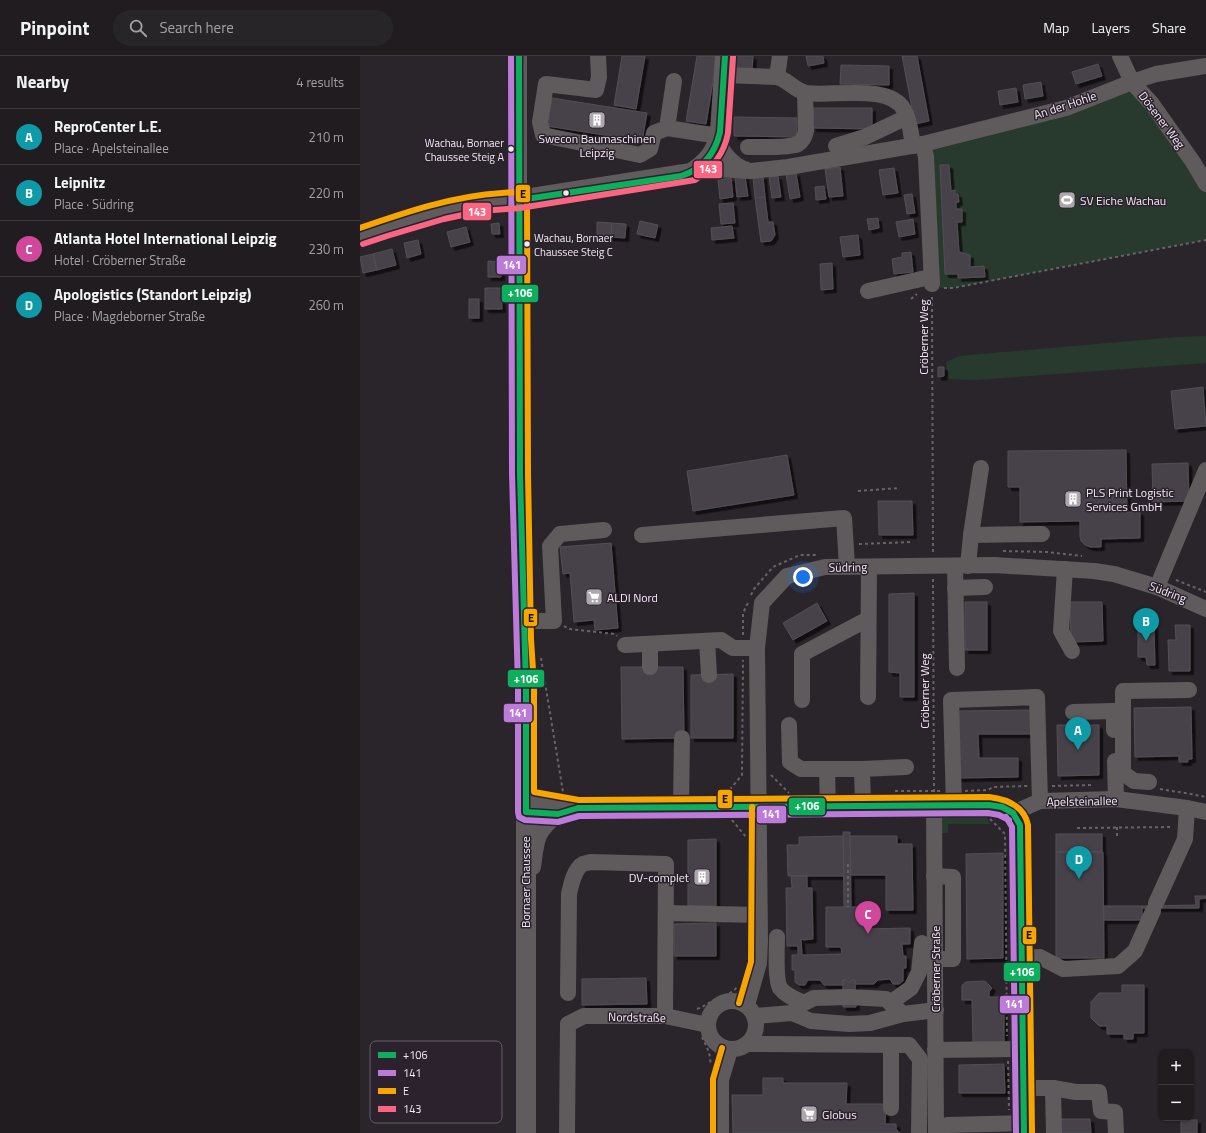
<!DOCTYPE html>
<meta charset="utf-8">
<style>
:root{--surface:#201c20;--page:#282529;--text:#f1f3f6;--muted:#a2a1a5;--line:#3d3a3e;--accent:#1a73e8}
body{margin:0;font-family:"Titillium Web",sans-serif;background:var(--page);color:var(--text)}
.controls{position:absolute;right:12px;bottom:12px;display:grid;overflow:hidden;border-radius:8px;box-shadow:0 1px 3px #0004}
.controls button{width:36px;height:36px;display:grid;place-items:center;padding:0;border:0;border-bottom:1px solid var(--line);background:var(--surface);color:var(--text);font:20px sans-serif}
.you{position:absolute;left:443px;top:521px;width:14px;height:14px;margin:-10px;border:3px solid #fff;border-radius:50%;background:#1a73e8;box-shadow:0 0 0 6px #1a73e833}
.badge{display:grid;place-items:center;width:26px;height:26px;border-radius:50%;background:var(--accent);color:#fff;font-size:13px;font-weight:700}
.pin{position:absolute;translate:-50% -33px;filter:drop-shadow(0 1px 2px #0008)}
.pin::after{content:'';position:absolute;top:21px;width:14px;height:12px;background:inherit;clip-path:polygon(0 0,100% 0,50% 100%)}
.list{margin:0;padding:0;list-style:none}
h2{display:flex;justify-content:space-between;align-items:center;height:52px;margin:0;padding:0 16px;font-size:17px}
h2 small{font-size:13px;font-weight:400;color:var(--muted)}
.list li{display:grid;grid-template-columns:26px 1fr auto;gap:12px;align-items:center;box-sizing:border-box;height:56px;padding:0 16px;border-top:1px solid var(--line)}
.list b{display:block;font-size:15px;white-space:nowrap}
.list p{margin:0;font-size:13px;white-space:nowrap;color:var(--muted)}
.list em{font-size:13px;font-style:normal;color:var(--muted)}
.icon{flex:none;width:22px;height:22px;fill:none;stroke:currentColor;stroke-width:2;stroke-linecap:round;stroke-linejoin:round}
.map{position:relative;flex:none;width:846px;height:1077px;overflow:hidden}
header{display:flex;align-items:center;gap:24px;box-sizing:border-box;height:56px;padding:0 20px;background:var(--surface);border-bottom:1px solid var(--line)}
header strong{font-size:19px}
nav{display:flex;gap:22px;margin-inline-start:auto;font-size:14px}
.search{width:280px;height:36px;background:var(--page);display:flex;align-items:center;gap:10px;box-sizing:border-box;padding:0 14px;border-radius:22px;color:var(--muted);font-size:15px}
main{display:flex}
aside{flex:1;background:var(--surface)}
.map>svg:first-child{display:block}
</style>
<header>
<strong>Pinpoint</strong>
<div class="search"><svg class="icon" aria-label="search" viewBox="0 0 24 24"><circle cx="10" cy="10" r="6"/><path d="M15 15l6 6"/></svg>Search here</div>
<nav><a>Map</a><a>Layers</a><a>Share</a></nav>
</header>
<main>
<aside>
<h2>Nearby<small>4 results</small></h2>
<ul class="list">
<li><span class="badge" style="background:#0f9aa8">A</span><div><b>ReproCenter L.E.</b><p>Place · Apelsteinallee</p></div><em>210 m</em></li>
<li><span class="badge" style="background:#0f9aa8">B</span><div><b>Leipnitz</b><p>Place · Südring</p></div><em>220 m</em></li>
<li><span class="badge" style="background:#d1479c">C</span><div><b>Atlanta Hotel International Leipzig</b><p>Hotel · Cröberner Straße</p></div><em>230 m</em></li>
<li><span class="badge" style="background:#0f9aa8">D</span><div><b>Apologistics (Standort Leipzig)</b><p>Place · Magdeborner Straße</p></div><em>260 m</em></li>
</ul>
</aside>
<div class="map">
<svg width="846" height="1077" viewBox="0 0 846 1077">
<defs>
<filter id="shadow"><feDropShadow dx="3.5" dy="3.5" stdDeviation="0" flood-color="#0009"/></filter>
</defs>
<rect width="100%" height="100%" fill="#2a252b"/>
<g fill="#283a2d">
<polygon points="772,26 846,128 846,184 593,232 582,232 572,228 563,88"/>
<polygon points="846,280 846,307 616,324 588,323 586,306 599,300 817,281"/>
<polygon points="627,755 627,763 631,768 588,768 588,777 579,777 581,758 584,756"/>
</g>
<g fill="#474348" stroke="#524e53" filter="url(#shadow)">
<polygon points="262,0 285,0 276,53 254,49"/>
<polygon points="337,0 357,0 346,68 326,65"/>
<polygon points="375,0 393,0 392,16 374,15"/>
<polygon points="446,0 463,0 464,7 448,10"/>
<polygon points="542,0 557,0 569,65 555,68"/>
<polygon points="738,8 742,20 716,28 712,16"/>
<polygon points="481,9 529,10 529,29 480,28"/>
<polygon points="681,26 683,40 665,43 663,29"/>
<polygon points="656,32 658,46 640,49 638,35"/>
<polygon points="192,42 287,57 282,85 187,70"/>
<polygon points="453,52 512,52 512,73 453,72"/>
<polygon points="374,61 437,62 437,81 374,80"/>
<polygon points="580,109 589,109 591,135 595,134 595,138 598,138 599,146 596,146 596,153 602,153 602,166 597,166 599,196 610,199 610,211 624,210 625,221 598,222 598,218 585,218"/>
<polygon points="480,111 483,140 469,141 465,113"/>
<polygon points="534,112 538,137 523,139 519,114"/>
<polygon points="436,117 440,141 430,143 426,118"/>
<polygon points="385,120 388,140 377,141 375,121"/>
<polygon points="403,120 405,141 395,142 393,121"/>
<polygon points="418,120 421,141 412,142 409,121"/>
<polygon points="371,122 373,141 360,143 358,124"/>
<polygon points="464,130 466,143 456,144 455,131"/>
<polygon points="552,138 555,157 547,158 544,139"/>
<polygon points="405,141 408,166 413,166 415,179 411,185 401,186 395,142"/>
<polygon points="373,147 375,167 361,168 359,148"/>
<polygon points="518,162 519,172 509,174 507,163"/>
<polygon points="553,163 555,178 539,181 536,166"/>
<polygon points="280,165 298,169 295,182 277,178"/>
<polygon points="237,166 252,167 251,181 237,180"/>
<polygon points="139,167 140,178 132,178 131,168"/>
<polygon points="252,167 266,168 265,182 251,181"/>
<polygon points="372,170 374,182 352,184 351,172"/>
<polygon points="106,171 110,186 91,191 87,176"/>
<polygon points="498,179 500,199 483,201 480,181"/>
<polygon points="58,184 61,198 47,202 44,187"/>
<polygon points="32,193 36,209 17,214 13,198"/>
<polygon points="551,196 553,216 534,218 532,203 542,201 542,197"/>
<polygon points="13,198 17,214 3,217 0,201"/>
<polygon points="128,205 141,206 141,221 128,221"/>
<polygon points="472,207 473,233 461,234 460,208"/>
<polygon points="125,232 141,232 142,253 125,253"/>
<rect x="109" y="243" width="10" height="19"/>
<polygon points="578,311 584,311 584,320 578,321"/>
<polygon points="843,331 846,370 815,373 811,335"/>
<polygon points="766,394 767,456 780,456 780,482 741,483 741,491 730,491 725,489 721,485 720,480 720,465 660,466 660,431 648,431 648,395"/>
<polygon points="427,399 434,439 333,455 327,415"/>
<polygon points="828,407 829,445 793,446 792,408"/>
<polygon points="518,445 552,445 553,479 519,479"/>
<polygon points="251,487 258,572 235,574 234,564 214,566 210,517 203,518 200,491"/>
<polygon points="554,537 554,641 540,641 540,617 529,616 529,538"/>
<rect x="605" y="546" width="22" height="48"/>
<polygon points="710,546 742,546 743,585 711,586"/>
<polygon points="457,547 467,565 433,584 423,567"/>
<polygon points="778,569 794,569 795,609 787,609 786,601 778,601"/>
<polygon points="815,569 830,569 830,615 809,615 808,584 816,584"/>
<polygon points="261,611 323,611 324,682 262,683"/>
<polygon points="373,618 373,682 331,682 331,619"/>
<polygon points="831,651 832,703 828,703 828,706 819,706 819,700 775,701 774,652"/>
<polygon points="672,654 671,678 618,678 619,702 658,702 658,721 598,722 597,655"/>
<polygon points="697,669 739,669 739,719 698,720"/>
<polygon points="483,776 490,776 491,851 484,851"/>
<rect x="696" y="778" width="46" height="18"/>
<polygon points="483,780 484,820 428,820 427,789 439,789 439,781"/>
<polygon points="490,780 537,780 537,788 552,788 553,854 526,854 526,819 491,819"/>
<polygon points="356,783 356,850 328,850 328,784"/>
<polygon points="696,796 743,796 744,902 696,902"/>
<polygon points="643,797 643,902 607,903 606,798"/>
<polygon points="431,820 447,820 447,832 452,832 453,883 443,884 443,883 441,883 442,899 482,898 481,891 466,891 466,851 504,851 504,873 550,872 550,888 542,888 543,900 546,900 546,912 543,912 543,925 539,928 533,928 530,923 518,924 514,928 495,928 495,924 492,924 489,927 486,924 483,924 483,929 464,929 460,924 448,924 445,929 439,929 435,926 435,914 432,914 432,899 438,899 438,890 427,890 426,832 432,832"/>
<polygon points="835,840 846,840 846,842 839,843 839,852 782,852 782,850 836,849"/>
<polygon points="743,850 782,850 782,864 744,864"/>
<polygon points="356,867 356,900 314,900 314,868"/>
<polygon points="286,922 287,948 222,949 222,923"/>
<polygon points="483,924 486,924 489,927 492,924 495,924 496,951 483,951"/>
<polygon points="625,925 632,932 629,936 629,941 644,941 644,988 613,988 612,944 602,944 602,929 606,926"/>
<polygon points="762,929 784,929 784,977 773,977 773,983 764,983 764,978 747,978 747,970 739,970 731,962 731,946 739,937 762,937"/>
<polygon points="644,1008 645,1037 599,1037 599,1009"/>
<polygon points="403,1022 423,1022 423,1027 487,1027 486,1048 526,1048 525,1068 536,1068 536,1073 540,1077 373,1077 372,1039 403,1039"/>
<polygon points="697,1063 730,1063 731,1077 698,1077"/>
<rect x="821" y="1064" width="16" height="13"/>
</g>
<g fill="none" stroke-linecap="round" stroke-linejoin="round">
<g stroke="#666466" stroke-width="2" stroke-dasharray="3 3" stroke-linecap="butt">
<polyline points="584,232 593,232 624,226 846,184"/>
<polyline points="572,241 573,498"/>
<polyline points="551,243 557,238"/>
<polyline points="498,435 540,432"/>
<polyline points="499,488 553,486"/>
<polyline points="643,495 687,496 722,500"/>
<polyline points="573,523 574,736"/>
<polyline points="816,524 846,536"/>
<polyline points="391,539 394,533 413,511 440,499 457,499"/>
<polyline points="204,570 209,573 255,578 257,580"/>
<polyline points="383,579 383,557 389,545"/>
<polyline points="181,602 203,736"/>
<polyline points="411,719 429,737"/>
<polyline points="692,730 732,729"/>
<polyline points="800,733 831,738 846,741"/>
<polyline points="535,735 581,735"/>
<polyline points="605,735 628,734 633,731 668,730"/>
<polyline points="366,738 382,719 383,604"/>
<polyline points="630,763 645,778 647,980"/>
<polyline points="372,764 386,781"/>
<polyline points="757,771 757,783"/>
<polyline points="718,773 718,772 813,771"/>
<polyline points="488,808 488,851"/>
<path d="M337,953c6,-2 10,-5 15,-8 10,-6 18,-5 26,-15"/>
<polyline points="342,981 349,996 351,1009"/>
<polyline points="648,1005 649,1054"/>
</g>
<g stroke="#5f5b5c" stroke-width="16">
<polyline points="159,0 159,144"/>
<polyline points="238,0 239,21 236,34 186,28 180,66 183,79 280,99 290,93 294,77 307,72 359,80"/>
<polyline points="760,0 772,26 792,48 833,106 846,128"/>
<path d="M364,19l53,2c11,3 17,13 29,16 26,4 84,-10 98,17 6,10 7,24 9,36"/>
<polyline points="417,21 420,0"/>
<polyline points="307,72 314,25"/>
<path d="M358,86c6,12 16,24 29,28"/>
<polyline points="563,88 566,101 572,228"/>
<polyline points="476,90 505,81 547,61"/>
<path d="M388,91c11,0 42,1 50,-3 5,-3 7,-8 8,-13l-1,-38"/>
<polyline points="339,112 391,115 428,111 563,88 706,52 772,26 796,18 846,10"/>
<polyline points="508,235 570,221"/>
<polyline points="282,479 484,462 487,510"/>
<polyline points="611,479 621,412"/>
<polyline points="595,510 597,612"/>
<polyline points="608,510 611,479 682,478"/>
<polyline points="705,513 701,575 712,595"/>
<polyline points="797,531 846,414"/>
<polyline points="595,532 625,531"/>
<polyline points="164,565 194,565 190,490 200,478 244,474"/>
<polyline points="347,585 349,619"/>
<polyline points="290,588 290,611"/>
<polyline points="265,589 361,584 373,592 397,592"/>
<polyline points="508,641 509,511"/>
<polyline points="442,644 442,598 508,563"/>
<polyline points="713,656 754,655 754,674"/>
<polyline points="429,669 430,706 441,713 467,713"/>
<polyline points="755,705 756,743"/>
<polyline points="789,726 774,725 763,717 763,635 829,634"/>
<polyline points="166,744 182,745 218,752 629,749 642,751 653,757"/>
<polyline points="574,749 576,1077"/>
<polyline points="594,749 591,644 677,641 680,745"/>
<polyline points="468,750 467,713 502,713"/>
<polyline points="503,750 502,713 546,711"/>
<polyline points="321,751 322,682"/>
<polyline points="166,756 198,758 203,756"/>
<polyline points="653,757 660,769 664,1077"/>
<polyline points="653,757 680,745 756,743 827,752 846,756"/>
<path d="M173,811c4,-29 2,-33 25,-53"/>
<polyline points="574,820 593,821 593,903 576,903"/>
<polyline points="796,847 825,783 827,752"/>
<polyline points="306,857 399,859"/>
<path d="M417,881c0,10 -2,42 3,51 6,8 16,11 24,15"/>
<polyline points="662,902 680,901 703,913 758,910 775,895 793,855"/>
<path d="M208,937l1,-99c2,-9 5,-25 14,-30 2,-1 5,-1 7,-2l76,2 -1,152"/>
<circle cx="372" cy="969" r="24"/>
<polyline points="530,947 551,932 559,916 562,887"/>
<polyline points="387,949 399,907 400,885 397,592 402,547 427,520 465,511 634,509 734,515 754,518 797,531 846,553"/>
<polyline points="432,957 451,965 489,968 510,967 543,958"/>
<polyline points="395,960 432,957 442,948 454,942 489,941 526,943 543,958 576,954"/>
<polyline points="388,988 549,989 560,1003 559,1077"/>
<polyline points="575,994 663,993"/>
<polyline points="663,1032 693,1032 716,1036 739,1036 741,1055 755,1056 756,1077"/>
<polyline points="693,1032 694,1077"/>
<polyline points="531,1052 531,989"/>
<polyline points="207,1077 208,968 224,960 305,960 348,969"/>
<polyline points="361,1077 361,1024 370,994"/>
<polyline points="587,1077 587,1069 664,1067"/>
</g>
<g stroke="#605c5e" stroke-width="20">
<polyline points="159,144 160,418 166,630 166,1077"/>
<path d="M0,181l24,-9 58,-17 38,-8 39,-3 172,-27c16,-10 26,-22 29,-41l5,-76"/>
</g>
<g stroke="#2c222e" stroke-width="9">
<g id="bus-1">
<polyline points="159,0 160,418 166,630 166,756 198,758 218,752 629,749 642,751 653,757"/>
<path d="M159,144l162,-24c22,-7 34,-22 39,-44l5,-76"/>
<polyline points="653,757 660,769 664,1077"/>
</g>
</g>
<g stroke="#2c222e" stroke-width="9">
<g id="bus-2">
<polyline points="151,0 152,418 158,630 158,756 159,761 165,764 198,766 219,760 628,757 639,759 649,764"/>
<polyline points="646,761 652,771 656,1077"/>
</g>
</g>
<g stroke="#2c222e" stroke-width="9">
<g id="bus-3">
<path d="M0,172c46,-16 93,-32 142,-35 8,0 20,-4 25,5l1,276 3,165 3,47v106l45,8 410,-3c17,2 35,9 39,28l4,308"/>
<polyline points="379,947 391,906 392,751"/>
<polyline points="353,1077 353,1023 362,992"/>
</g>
</g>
<g stroke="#2c222e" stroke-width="9">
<path id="bus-4" d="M3,188l24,-8 57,-17 37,-8 39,-3 175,-28c18,-12 29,-26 33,-47l5,-76"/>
</g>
<use href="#bus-1" stroke="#0daf5c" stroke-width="6"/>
<use href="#bus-2" stroke="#bd7bd9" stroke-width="6"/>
<use href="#bus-3" stroke="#f7a600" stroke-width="6"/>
<use href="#bus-4" stroke="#fa6682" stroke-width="6"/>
</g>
<defs>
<g id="building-square" transform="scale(0.9)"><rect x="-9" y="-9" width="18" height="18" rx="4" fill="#aca6ad" stroke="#2c222e"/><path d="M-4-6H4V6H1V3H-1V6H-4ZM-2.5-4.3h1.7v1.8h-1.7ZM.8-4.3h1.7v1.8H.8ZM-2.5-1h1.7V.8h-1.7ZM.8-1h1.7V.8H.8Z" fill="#fff"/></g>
<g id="stadium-square" transform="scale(0.9)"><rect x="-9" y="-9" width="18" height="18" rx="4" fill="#aca6ad" stroke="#2c222e"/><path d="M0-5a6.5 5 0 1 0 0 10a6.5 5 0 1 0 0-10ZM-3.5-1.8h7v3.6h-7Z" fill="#fff"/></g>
<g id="supermarket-square" transform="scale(0.9)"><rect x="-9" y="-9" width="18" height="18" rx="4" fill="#aca6ad" stroke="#2c222e"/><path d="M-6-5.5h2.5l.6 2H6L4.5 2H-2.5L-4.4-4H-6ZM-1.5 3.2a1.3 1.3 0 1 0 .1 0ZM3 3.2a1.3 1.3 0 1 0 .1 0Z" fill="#fff"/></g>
</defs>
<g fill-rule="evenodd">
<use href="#building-square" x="237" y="64"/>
<use href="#stadium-square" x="707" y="144"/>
<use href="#building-square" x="713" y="443"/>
<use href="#supermarket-square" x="234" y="541"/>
<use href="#building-square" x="342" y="821"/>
<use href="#supermarket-square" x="449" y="1058"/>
</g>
<g fill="#f2ebf3" stroke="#2c222e" stroke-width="1.5">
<circle cx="151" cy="93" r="3.5"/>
<circle cx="206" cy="137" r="3.5"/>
<circle cx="167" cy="188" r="3.5"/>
</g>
<g text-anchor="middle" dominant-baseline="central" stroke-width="3" stroke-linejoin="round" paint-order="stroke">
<g font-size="11" fill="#f2ebf3" stroke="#2c222e" text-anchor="end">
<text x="144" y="87">Wachau, Bornaer<tspan x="144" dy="14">Chaussee Steig A</tspan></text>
<text x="174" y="182" text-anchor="start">Wachau, Bornaer<tspan x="174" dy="14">Chaussee Steig C</tspan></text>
</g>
<g font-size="12" fill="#f2ebf3" stroke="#2c222e">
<text transform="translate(705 49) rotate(-18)">An der Hohle</text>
<text transform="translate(802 64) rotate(53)">Dösener Weg</text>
<text transform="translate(563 281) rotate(-90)">Cröberner Weg</text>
<text transform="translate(488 511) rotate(-1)">Südring</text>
<text transform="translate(808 536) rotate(21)">Südring</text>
<text transform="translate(564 635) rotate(-90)">Cröberner Weg</text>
<text transform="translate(722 745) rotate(-1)">Apelsteinallee</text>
<text transform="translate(165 826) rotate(-90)">Bornaer Chaussee</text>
<text transform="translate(575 913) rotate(-90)">Cröberner Straße</text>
<text transform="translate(277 961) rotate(1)">Nordstraße</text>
</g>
<g font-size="12" fill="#f2ebf3" stroke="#2c222e" text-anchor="start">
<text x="237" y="82" text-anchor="middle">Swecon Baumaschinen<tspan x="237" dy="14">Leipzig</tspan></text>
<text x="720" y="144">SV Eiche Wachau</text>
<text x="726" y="436">PLS Print Logistic<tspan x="726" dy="14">Services GmbH</tspan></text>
<text x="247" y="541">ALDI Nord</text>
<text x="329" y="821" text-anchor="end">DV-complet</text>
<text x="462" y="1058">Globus</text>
</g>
</g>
<rect x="10" y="985" width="132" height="82" rx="6" fill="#2c222e" stroke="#675e69" stroke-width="1"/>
<rect x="18" y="996" width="18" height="6" fill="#0daf5c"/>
<rect x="18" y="1014" width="18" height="6" fill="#bd7bd9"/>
<rect x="18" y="1032" width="18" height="6" fill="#f7a600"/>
<rect x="18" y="1050" width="18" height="6" fill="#fa6682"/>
<g font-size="11" fill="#f2ebf3">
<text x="43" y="1003">+106</text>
<text x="43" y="1021">141</text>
<text x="43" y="1039">E</text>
<text x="43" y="1057">143</text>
</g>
<g stroke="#2c222e" stroke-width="1.5">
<rect x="333" y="104" width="30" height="19" rx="4" fill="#fa6682"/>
<rect x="155" y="128" width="16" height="19" rx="4" fill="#f7a600"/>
<rect x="102" y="146" width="30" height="19" rx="4" fill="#fa6682"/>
<rect x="136" y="199" width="31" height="20" rx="4" fill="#bd7bd9"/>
<rect x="141" y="228" width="38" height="19" rx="4" fill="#0daf5c"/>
<rect x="163" y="552" width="15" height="19" rx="4" fill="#f7a600"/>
<rect x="147" y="613" width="38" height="19" rx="4" fill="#0daf5c"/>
<rect x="143" y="647" width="30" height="20" rx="4" fill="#bd7bd9"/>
<rect x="357" y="733" width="16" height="20" rx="4" fill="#f7a600"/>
<rect x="428" y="741" width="38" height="19" rx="4" fill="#0daf5c"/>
<rect x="396" y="749" width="31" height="19" rx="4" fill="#bd7bd9"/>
<rect x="662" y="870" width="15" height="19" rx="4" fill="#f7a600"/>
<rect x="643" y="906" width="38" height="20" rx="4" fill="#0daf5c"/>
<rect x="639" y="939" width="31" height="19" rx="4" fill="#bd7bd9"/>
</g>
<g font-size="11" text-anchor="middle" font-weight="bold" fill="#fff">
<text x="348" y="117">143</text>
<text x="117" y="160">143</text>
<text x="152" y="213">141</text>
<text x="160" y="241">+106</text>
<text x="166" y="627">+106</text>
<text x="158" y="661">141</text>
<text x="447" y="754">+106</text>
<text x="411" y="762">141</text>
<text x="662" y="920">+106</text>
<text x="654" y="952">141</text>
</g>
<g font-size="11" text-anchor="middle" font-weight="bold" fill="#111">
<text x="163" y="142">E</text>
<text x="171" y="566">E</text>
<text x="365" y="747">E</text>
<text x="669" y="883">E</text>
</g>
</svg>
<div class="controls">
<button>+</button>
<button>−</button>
</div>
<div class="you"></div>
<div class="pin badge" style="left:718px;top:694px;background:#0f9aa8">A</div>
<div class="pin badge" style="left:786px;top:585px;background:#0f9aa8">B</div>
<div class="pin badge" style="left:508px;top:878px;background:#d1479c">C</div>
<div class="pin badge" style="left:719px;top:823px;background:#0f9aa8">D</div>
</div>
</main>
